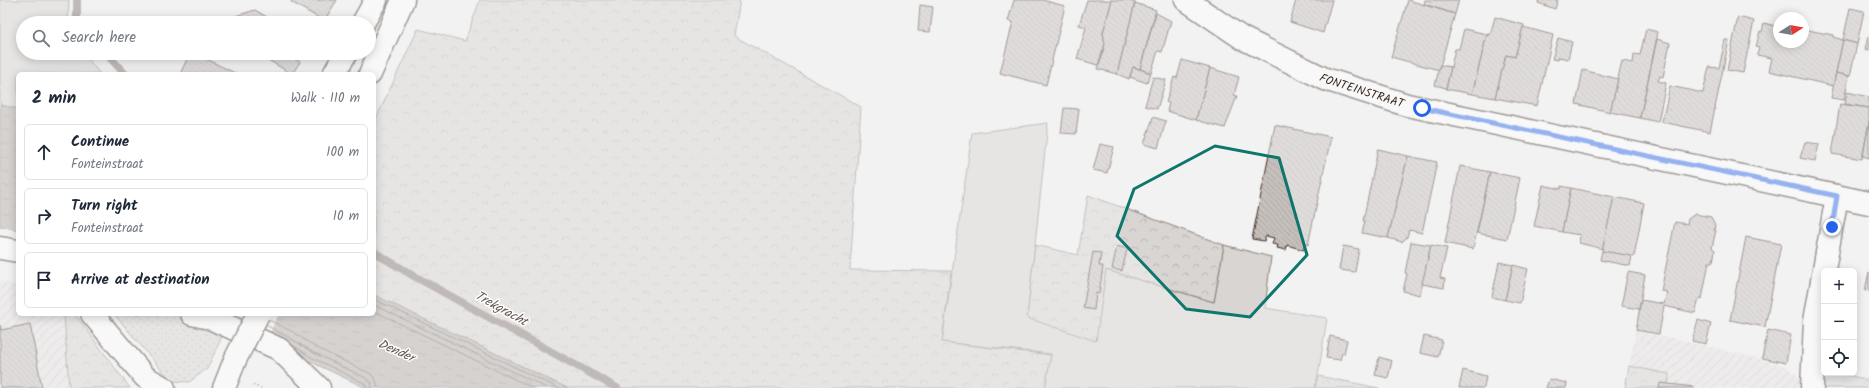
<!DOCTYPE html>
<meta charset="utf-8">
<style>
:root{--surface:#fff;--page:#f6f6f7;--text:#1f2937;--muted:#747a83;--line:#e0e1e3}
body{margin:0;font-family:Kalam,sans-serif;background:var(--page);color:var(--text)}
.controls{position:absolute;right:12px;bottom:12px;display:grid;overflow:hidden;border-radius:6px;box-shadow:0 2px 10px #0003}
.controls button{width:36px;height:36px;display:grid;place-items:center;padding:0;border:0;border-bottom:1px solid var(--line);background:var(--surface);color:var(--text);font:20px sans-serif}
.compass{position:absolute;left:1773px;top:12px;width:36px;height:36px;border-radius:50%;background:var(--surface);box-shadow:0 2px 10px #0003;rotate:79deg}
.stop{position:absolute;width:12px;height:12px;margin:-9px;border:3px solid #2563eb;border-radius:50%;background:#fff}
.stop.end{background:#2563eb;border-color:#fff;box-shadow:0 1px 4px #0008}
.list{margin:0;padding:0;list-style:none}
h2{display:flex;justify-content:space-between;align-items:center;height:52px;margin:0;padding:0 16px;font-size:17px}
h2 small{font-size:13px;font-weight:400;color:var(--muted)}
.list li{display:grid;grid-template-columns:26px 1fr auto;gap:12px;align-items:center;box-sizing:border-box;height:56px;margin:0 8px 8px;padding:0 8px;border:1px solid var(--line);border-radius:6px}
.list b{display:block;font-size:15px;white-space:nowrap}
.list p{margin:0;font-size:13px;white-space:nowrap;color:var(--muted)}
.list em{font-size:13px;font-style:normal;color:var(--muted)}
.icon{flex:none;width:22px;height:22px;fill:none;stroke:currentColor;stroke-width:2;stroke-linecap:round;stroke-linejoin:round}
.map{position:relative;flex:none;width:1869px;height:388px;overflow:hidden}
.search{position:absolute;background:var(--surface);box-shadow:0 2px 10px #0003;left:16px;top:16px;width:360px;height:44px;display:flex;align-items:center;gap:10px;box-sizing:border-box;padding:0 14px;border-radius:22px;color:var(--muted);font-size:15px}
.panel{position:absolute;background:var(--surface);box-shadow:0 2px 10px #0003;left:16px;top:72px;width:360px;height:244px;border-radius:6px}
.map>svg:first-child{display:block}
</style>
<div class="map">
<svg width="1869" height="388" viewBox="0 0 1869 388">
<defs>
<pattern id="industrial-furrows" width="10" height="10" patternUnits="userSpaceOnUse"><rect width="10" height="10" fill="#e6e3e2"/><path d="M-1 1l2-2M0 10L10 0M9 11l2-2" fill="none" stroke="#c6c3c1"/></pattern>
<pattern id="forest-crowns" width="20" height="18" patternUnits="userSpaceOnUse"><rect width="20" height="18" fill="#d8d5d2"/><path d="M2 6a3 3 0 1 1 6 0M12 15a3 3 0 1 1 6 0" fill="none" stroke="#bab7b4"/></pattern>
<pattern id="park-dots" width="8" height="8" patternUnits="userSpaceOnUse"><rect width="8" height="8" fill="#d8d5d2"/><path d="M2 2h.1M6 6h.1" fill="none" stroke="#bab7b4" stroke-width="1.8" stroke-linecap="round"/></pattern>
<pattern id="water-ripples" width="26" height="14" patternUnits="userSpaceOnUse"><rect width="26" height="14" fill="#b2aba7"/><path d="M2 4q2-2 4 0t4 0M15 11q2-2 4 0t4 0" fill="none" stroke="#928b87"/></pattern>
<pattern id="building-back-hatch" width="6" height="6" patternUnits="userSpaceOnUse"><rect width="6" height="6" fill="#c6c0bd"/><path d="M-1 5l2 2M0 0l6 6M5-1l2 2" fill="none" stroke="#aba5a2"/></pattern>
</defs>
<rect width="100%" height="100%" fill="#f3f2f2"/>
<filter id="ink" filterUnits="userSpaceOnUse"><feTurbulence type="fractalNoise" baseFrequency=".025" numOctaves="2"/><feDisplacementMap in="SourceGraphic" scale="8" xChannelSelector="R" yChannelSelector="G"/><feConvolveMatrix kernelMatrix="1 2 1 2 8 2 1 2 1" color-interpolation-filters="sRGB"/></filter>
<g filter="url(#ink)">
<g fill="url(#industrial-furrows)">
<polygon points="0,281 18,286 18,314 64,314 69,388 0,388"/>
<polygon points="1636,330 1750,356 1785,366 1813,388 1668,388 1669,374 1629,366"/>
</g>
<g fill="#d8d5d2" stroke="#8a8078">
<polygon points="0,0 69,0 68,23 23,23 23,53 83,53 100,74 18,74 18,109 0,105"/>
<polygon points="1048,123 1027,318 1106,270 1214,302 1224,245 1271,257 1265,308 1327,318 1318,376 1315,388 1045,388 1051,354 942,342 972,133"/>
</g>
<g fill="url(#forest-crowns)" stroke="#8a8078">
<polygon points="480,0 740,0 734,36 861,107 850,270 951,271 942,342 1051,355 1045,388 567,388 374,295 374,123 418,29 465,41"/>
<polygon points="1088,195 1224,245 1214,302 1106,270 1096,341 1027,318 1035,245 1078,255"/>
<polygon points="64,314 75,314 130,388 69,388"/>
<polygon points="1824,342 1824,373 1838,373 1869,380 1869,388 1819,388"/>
<polygon points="1629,366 1669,374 1668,388 1625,388"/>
<polygon points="1318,376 1379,388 1315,388"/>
</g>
<polygon fill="url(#park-dots)" stroke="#8a8078" points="114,314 186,314 225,330 207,369 189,382 171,381"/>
<g fill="url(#water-ripples)" stroke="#827770">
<polygon points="0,105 18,109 18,230 0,226"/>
<polygon points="374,295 567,388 366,388 309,361 286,345 225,314 374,314"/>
</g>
<polygon fill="#f3f2f2" points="237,314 279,314 267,338 234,321"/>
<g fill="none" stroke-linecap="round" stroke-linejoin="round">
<g stroke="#6b5e55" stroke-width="1">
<polyline points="374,299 558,388"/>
<polyline points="374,305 547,388"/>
<polyline points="374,311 533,388"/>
<polyline points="269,320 293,332 317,348 371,374 376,380 378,388"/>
<polyline points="266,325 290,338 314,353 366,378 371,382 372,388"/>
<polyline points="291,344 311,357 364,383 367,388"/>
</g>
<g stroke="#827770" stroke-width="8">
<polyline points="77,0 77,19 81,23"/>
<polyline points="106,53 125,74"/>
<polyline points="374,252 414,276 617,388"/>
</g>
</g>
<g fill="url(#building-back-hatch)" stroke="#3b2a1e">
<polygon points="292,0 337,0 324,21 291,2"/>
<polygon points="1014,0 1042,0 1065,6 1046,85 1000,73 1013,22 1008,21"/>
<polygon points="1087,0 1112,0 1103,33 1105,44 1098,65 1077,59 1086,27 1079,25"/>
<polygon points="1112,0 1127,0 1135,3 1117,74 1098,69 1105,44 1103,33"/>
<polygon points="1296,0 1332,0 1323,33 1290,22"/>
<polygon points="1408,0 1455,14 1439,70 1391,57"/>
<polygon points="1425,0 1459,0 1455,14 1424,4"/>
<polygon points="1539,0 1558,0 1555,9 1538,3"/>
<polygon points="1135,3 1156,10 1140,69 1133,67 1129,79 1117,74"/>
<polygon points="920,5 933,7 930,32 918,31"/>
<polygon points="1850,8 1864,11 1857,44 1843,40"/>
<polygon points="255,10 277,23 227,23 226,19"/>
<polygon points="1156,13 1171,21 1162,52 1158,51 1151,73 1140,69"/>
<polygon points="1495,17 1524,25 1515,57 1506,55 1495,98 1472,94 1487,34 1490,35"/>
<polygon points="1738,17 1754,21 1743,73 1727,70"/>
<polygon points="1764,23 1779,27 1779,42 1803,42 1803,29 1833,35 1833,37 1843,40 1833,86 1769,71 1772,58 1757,55 1759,48 1756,47 1760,31 1762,32"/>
<polygon points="1523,27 1553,35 1537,106 1495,98 1506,55 1515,57"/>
<polygon points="1464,29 1487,34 1472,94 1446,89 1455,49 1459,49"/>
<polygon points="1646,29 1658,32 1640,118 1610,112 1622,61 1633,63 1634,54 1640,55"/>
<polygon points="1868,36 1869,36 1869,50 1865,49"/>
<polygon points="1558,38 1572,42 1568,59 1559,57 1558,60 1552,59"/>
<polygon points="1657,39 1670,43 1663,77 1660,76 1658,81 1666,83 1658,122 1640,118"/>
<polygon points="1725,40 1729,40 1710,132 1662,122 1670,86 1703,93 1709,67 1719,68"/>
<polygon points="1843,40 1857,44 1850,76 1836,73"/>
<polygon points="190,53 194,53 237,74 180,74"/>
<polygon points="256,53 295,53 292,57 300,62 292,74"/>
<polygon points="1182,60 1210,68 1196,120 1167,111 1169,103 1166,102 1174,77 1177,78"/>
<polygon points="1440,65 1451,67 1446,88 1435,85"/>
<polygon points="1133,67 1151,73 1147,83 1130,77"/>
<polygon points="1210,68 1239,77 1234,95 1237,96 1225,128 1196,120"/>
<polygon points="1583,70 1618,79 1610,112 1576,104"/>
<polygon points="1836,73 1849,76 1844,100 1831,98"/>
<polygon points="1153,77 1166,80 1157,109 1145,106"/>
<polygon points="1847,92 1869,97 1869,108 1845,104"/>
<polygon points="1840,104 1869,108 1869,122 1862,159 1832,154"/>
<polygon points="1064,108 1079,109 1076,134 1061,133"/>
<polygon points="1153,117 1166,121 1158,148 1144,144"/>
<polygon points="1869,122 1869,158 1863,156"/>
<polygon points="1275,125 1331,137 1308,245 1305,244 1304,250 1287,245 1286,250 1277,248 1278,245 1272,244 1274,238 1266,236 1264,241 1252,239"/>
<polygon points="1805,142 1819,144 1815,161 1800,158"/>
<polygon points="1100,144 1114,147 1107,173 1093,170"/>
<polygon points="1378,149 1408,156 1388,238 1362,233 1365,221 1363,221"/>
<polygon points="1408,156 1437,162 1422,233 1409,230 1407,237 1402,242 1388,238"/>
<polygon points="1460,166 1490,172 1473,249 1445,243"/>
<polygon points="1490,172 1520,178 1507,239 1477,233"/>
<polygon points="1543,185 1561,189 1561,186 1571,188 1562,232 1534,226"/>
<polygon points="1571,188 1614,197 1603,249 1579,243 1580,235 1562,232"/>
<polygon points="1614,197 1644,203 1634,257 1602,251"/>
<polygon points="1695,214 1711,217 1715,225 1714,230 1716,230 1712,248 1715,250 1713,262 1709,262 1702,299 1699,298 1695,313 1664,306 1659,334 1636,330 1641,300 1664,304 1667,292 1661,291 1675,222 1687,224 1688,219"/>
<polygon points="1746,237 1781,244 1765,327 1730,320"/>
<polygon points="1411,242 1431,245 1420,295 1403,291 1407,274 1405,273"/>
<polygon points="1431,245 1447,248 1440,278 1445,279 1444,288 1422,284"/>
<polygon points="1117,246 1127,249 1122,271 1112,269"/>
<polygon points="1343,246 1359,249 1355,272 1339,270"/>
<polygon points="1602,251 1632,256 1630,266 1600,260"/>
<polygon points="1093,252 1101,253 1099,266 1103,266 1099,294 1096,293 1094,310 1083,308"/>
<polygon points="1499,262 1513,265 1505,300 1492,297"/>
<polygon points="1513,265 1528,269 1520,303 1505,300"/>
<polygon points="1628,272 1645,275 1639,309 1621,306"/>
<polygon points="1869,272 1869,291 1865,290"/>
<polygon points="1698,320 1711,324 1706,344 1692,341"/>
<polygon points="30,324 42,388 0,388 0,325 1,330"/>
<polygon points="1768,330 1791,335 1786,363 1762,358"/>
<polygon points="1330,336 1347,340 1344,354 1342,353 1340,360 1326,358"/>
<polygon points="1424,336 1442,340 1438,357 1420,353"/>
<polygon points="1379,357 1392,361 1388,378 1375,375"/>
<polygon points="1463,370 1486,376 1484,388 1459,388"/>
<polygon points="1549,379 1567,383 1566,388 1546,388"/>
<polygon points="1660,383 1695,387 1695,388 1659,388"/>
</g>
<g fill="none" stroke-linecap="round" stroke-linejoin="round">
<g stroke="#3b2a1e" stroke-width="25">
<g id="minor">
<path id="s1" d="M1186,0l56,38 83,41 82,26 462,98"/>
<polyline points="363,23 376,0"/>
<polyline points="334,74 346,53"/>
<polyline points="0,248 18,251"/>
<polyline points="92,314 145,377 164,388"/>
<polyline points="192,314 210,318 279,349 319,388"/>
<polyline points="1812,388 1815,321 1837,196"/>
</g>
</g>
<g stroke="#3b2a1e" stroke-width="25">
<g id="major">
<polyline points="370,74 403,0"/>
<polyline points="224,388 235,360"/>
</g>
</g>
<polyline stroke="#3b2a1e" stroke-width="2.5" stroke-dasharray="1 3" stroke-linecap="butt" points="253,385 261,388"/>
<use href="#minor" stroke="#fff" stroke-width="22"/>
<use href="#major" stroke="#fff" stroke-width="22"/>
<g stroke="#3b2a1e" stroke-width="25" stroke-linecap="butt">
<polyline id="major-bridge" points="235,360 258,314"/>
</g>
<use href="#major-bridge" stroke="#fff" stroke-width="22"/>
</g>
</g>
<g fill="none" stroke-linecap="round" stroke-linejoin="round" filter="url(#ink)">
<polyline stroke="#2563eb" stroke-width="5" points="1422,108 1837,196 1832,227"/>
</g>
<path d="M0 0H1869V388H0ZM1215,146l64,12 28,97 -57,62 -64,-8 -69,-73 17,-47z" fill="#f3f2f2" fill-opacity=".55" fill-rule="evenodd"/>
<path fill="none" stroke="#0f766e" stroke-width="3" stroke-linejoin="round" d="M1215,146l64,12 28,97 -57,62 -64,-8 -69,-73 17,-47z"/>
<g text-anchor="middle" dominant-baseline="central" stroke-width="3" stroke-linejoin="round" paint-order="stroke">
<g font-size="12" fill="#3b2a1e" stroke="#fff">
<text stroke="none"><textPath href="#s1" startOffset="199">FONTEINSTRAAT</textPath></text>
</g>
<g font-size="13" font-style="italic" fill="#65574e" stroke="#fff">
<text transform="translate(501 309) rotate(29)">Trekgracht</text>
<text transform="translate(396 351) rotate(24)">Dender</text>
</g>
</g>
</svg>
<div class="controls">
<button>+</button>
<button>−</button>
<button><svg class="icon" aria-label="locate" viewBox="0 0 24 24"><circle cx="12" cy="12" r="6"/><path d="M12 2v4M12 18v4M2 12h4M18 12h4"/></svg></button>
</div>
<svg class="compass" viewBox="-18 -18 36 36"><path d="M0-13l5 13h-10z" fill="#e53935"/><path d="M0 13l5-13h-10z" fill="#747a83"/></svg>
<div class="stop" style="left:1422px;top:108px"></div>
<div class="stop end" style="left:1832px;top:227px"></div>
<div class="search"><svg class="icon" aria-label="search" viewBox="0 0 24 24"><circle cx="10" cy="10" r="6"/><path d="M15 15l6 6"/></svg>Search here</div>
<section class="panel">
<h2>2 min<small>Walk · 110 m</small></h2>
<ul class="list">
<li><svg class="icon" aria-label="ahead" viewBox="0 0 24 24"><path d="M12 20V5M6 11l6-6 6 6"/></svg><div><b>Continue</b><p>Fonteinstraat</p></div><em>100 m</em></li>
<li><svg class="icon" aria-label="right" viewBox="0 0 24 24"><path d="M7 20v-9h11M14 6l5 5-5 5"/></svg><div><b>Turn right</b><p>Fonteinstraat</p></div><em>10 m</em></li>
<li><svg class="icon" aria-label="arrive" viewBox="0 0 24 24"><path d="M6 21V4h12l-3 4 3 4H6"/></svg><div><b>Arrive at destination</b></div></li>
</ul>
</section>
</div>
